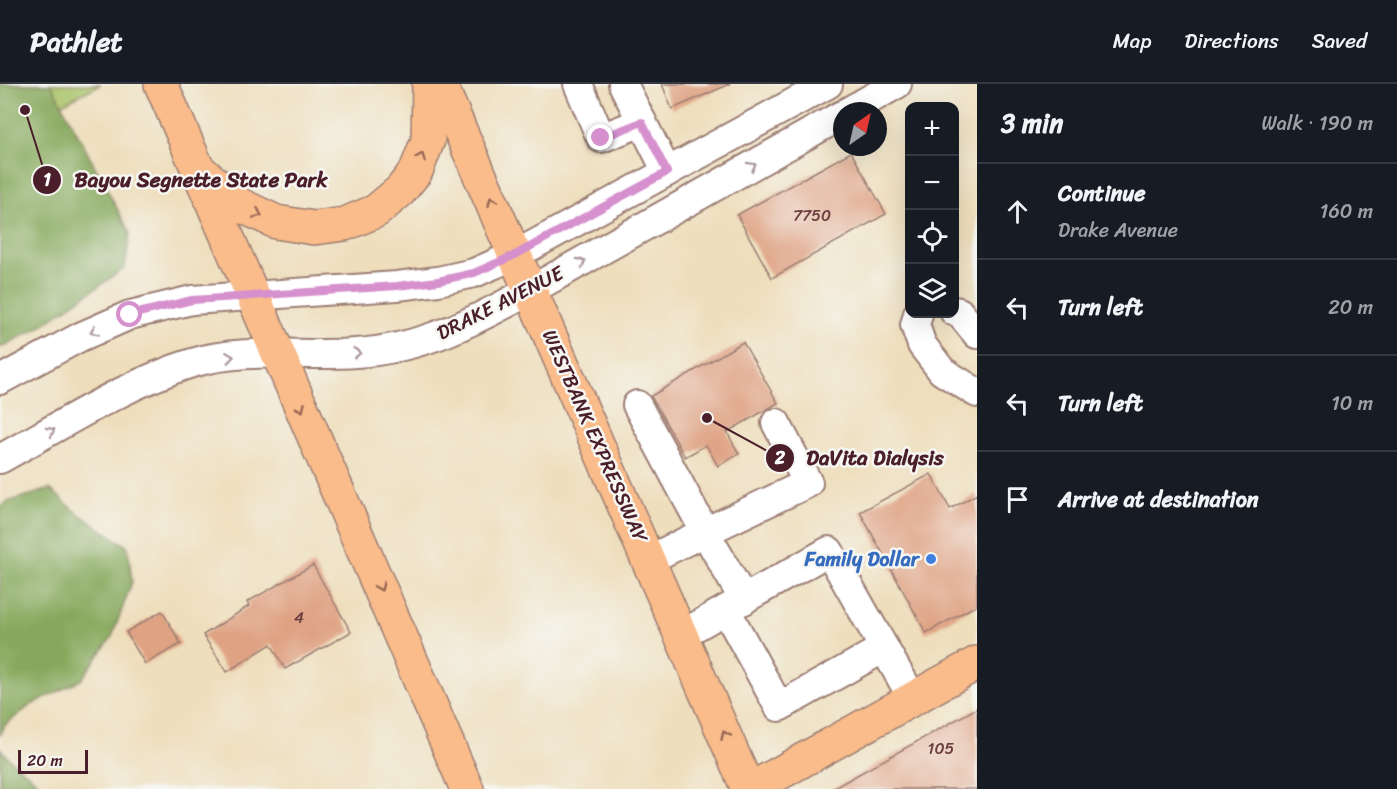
<!DOCTYPE html>
<meta charset="utf-8">
<style>
:root{--surface:#171b24;--page:#242831;--text:#f1f3f6;--muted:#9ea1a6;--line:#363941}
body{margin:0;font-family:Sriracha,sans-serif;background:var(--page);color:var(--text)}
.controls{position:absolute;right:18px;top:18px;display:grid;overflow:hidden;border-radius:12px;box-shadow:0 6px 24px #0002}
.controls button{width:54px;height:54px;display:grid;place-items:center;padding:0;border:0;border-bottom:2px solid var(--line);background:var(--surface);color:var(--text);font:30px sans-serif}
.compass{position:absolute;left:833px;top:18px;width:54px;height:54px;border-radius:50%;background:var(--surface);box-shadow:0 6px 24px #0002;rotate:34deg}
.scale{position:absolute;left:18px;bottom:15px;width:70px;box-sizing:border-box;padding-left:6px;border:3px solid #4a1f2b;border-top:0;font-size:16px;line-height:21px;white-space:nowrap;color:#4a1f2b;-webkit-text-stroke:4px #f6f6f2;paint-order:stroke}
.stop{position:absolute;width:18px;height:18px;margin:-14px;border:4px solid #d690ce;border-radius:50%;background:#fff}
.stop.end{background:#d690ce;border-color:#fff;box-shadow:0 2px 6px #0008}
.list{margin:0;padding:0;list-style:none}
h2{display:flex;justify-content:space-between;align-items:center;height:78px;margin:0;padding:0 24px;font-size:26px}
h2 small{font-size:20px;font-weight:400;color:var(--muted)}
.list li{display:grid;grid-template-columns:39px 1fr auto;gap:18px;align-items:center;box-sizing:border-box;height:96px;padding:0 24px;border-top:2px solid var(--line)}
.list b{display:block;font-size:22px;white-space:nowrap}
.list p{margin:0;font-size:20px;white-space:nowrap;color:var(--muted)}
.list em{font-size:20px;font-style:normal;color:var(--muted)}
.icon{flex:none;width:33px;height:33px;fill:none;stroke:currentColor;stroke-width:2;stroke-linecap:round;stroke-linejoin:round}
.map{position:relative;flex:none;width:977px;height:705px;overflow:hidden}
header{display:flex;align-items:center;gap:36px;box-sizing:border-box;height:84px;padding:0 30px;background:var(--surface);border-bottom:2px solid var(--line)}
header strong{font-size:28px}
nav{display:flex;gap:33px;margin-inline-start:auto;font-size:21px}
main{display:flex}
aside{flex:1;background:var(--surface)}
.map>svg:first-child{display:block}
</style>
<header>
<strong>Pathlet</strong>
<nav><a>Map</a><a>Directions</a><a>Saved</a></nav>
</header>
<main>
<div class="map">
<svg width="977" height="705" viewBox="0 0 977 705">
<rect width="100%" height="100%" fill="#f6f6f2"/>
<filter id="ink" filterUnits="userSpaceOnUse"><feTurbulence type="fractalNoise" baseFrequency=".0167" numOctaves="2"/><feDisplacementMap in="SourceGraphic" scale="12" xChannelSelector="R" yChannelSelector="G"/><feConvolveMatrix kernelMatrix="1 2 1 2 8 2 1 2 1" color-interpolation-filters="sRGB"/></filter>
<filter id="wash" filterUnits="userSpaceOnUse"><feTurbulence type="fractalNoise" baseFrequency=".008" numOctaves="4" result="noise"/><feDisplacementMap in="SourceGraphic" scale="24" xChannelSelector="R" yChannelSelector="G"/><feGaussianBlur stdDeviation="1.35" result="paint"/><feColorMatrix in="noise" values="0 0 0 0 0 0 0 0 0 0 0 0 0 0 0 0 0 1.4 0 .05"/><feComposite in="paint" operator="in"/></filter>
<g filter="url(#wash)">
<rect width="100%" height="100%" fill="#eedebc"/>
<polygon fill="#a9c268" stroke="#7a704a" stroke-width="1.5" points="0,0 101,0 0,52"/>
<g fill="#86a85c" stroke="#686444" stroke-width="1.5">
<polygon points="0,0 51,0 130,149 125,184 38,244 0,264"/>
<polygon points="50,405 75,427 128,463 132,498 112,553 81,596 31,621 5,641 0,652 0,422 7,418"/>
<path d="M0,664c12,17 31,26 45,41h-45z"/>
</g>
<g id="blocks">
<g fill="#dfa283">
<polygon points="662,0 730,0 672,25"/>
<polygon points="851,68 886,130 772,194 737,131"/>
<polygon points="743,258 778,319 727,348 739,370 718,382 706,361 685,373 651,312"/>
<polygon points="931,390 950,425 977,410 977,521 926,549 860,428"/>
<polygon points="313,481 351,548 285,585 271,560 227,588 203,551 249,522 247,518"/>
<polygon points="162,527 181,560 145,580 126,548"/>
<polygon points="977,624 977,705 832,705"/>
</g>
</g>
</g>
<g filter="url(#ink)">
<use href="#blocks" fill-opacity="0" stroke="#9c7e74" stroke-width="1.5"/>
<g fill="none" stroke-linecap="round" stroke-linejoin="round">
<g stroke="#9c7e74" stroke-width="32">
<g id="minor">
<polyline points="578,0 601,54 642,38"/>
<polyline points="623,0 667,88"/>
<polyline points="849,27 897,0"/>
<polyline points="954,227 959,228 977,250"/>
<polyline points="918,230 915,241 922,261 942,287 977,309"/>
<polyline points="0,296 80,253 130,231 192,216 397,202 438,197 474,189 515,171 828,0"/>
<polyline points="637,321 705,448 808,399 776,339"/>
<path d="M0,375c62,-34 125,-75 192,-96 52,-16 111,-6 164,-10 66,-4 119,-32 175,-63l311,-175"/>
<polyline points="648,476 705,448 744,516"/>
<polyline points="726,526 779,623 884,564"/>
<polyline points="681,551 829,467 913,615"/>
</g>
</g>
<g stroke="#9c7e74" stroke-width="36">
<polyline id="major" points="751,705 977,579"/>
</g>
<g stroke="#9c7e74" stroke-width="36">
<g id="highway">
<polyline points="161,0 467,705"/>
<polyline points="440,0 748,705"/>
<polyline points="203,89 240,121 276,138 314,144 345,140 376,127 400,107 416,87 428,56 429,0"/>
</g>
</g>
<use href="#minor" stroke="#fff" stroke-width="28"/>
<use href="#major" stroke="#f9bc8a" stroke-width="33"/>
<use href="#highway" stroke="#f9bc8a" stroke-width="33"/>
</g>
<defs><path id="oneway-chevron" d="M-2-3.5L2.5 0L-2 3.5" fill="none" stroke-width="1.6" stroke-linecap="round" stroke-linejoin="round" transform="scale(1.5)"/></defs>
<g stroke="#996656">
<use href="#oneway-chevron" transform="translate(421 73) rotate(-68)"/>
<use href="#oneway-chevron" transform="translate(492 117) rotate(-114)"/>
<use href="#oneway-chevron" transform="translate(258 130) rotate(24)"/>
<use href="#oneway-chevron" transform="translate(301 324) rotate(66)"/>
<use href="#oneway-chevron" transform="translate(380 503) rotate(67)"/>
<use href="#oneway-chevron" transform="translate(725 651) rotate(-114)"/>
</g>
<g stroke="#ae9aa0">
<use href="#oneway-chevron" transform="translate(752 82) rotate(-29)"/>
<use href="#oneway-chevron" transform="translate(582 178) rotate(-29)"/>
<use href="#oneway-chevron" transform="translate(94 247) rotate(156)"/>
<use href="#oneway-chevron" transform="translate(357 269) rotate(-5)"/>
<use href="#oneway-chevron" transform="translate(230 273) rotate(-8)"/>
<use href="#oneway-chevron" transform="translate(51 347) rotate(-29)"/>
</g>
</g>
<g fill="none" stroke-linecap="round" stroke-linejoin="round" filter="url(#ink)">
<polyline stroke="#d690ce" stroke-width="8" points="130,231 192,216 397,202 438,197 474,189 515,171 667,88 642,38 601,54"/>
</g>
<circle fill="#3f7fe0" stroke="#f6f6f2" stroke-width="2" cx="931" cy="475" r="6"/>
<g text-anchor="middle" dominant-baseline="central" stroke-width="5" stroke-linejoin="round" paint-order="stroke">
<g font-size="16" fill="#6f4041">
<text x="812" y="131">7750</text>
<text x="299" y="533">4</text>
<text x="941" y="664">105</text>
</g>
<g font-size="20" fill="#4a1f2b" stroke="#f6f6f2">
<text transform="translate(500 219) rotate(-27)">DRAKE AVENUE</text>
<text transform="translate(595 352) rotate(66)">WESTBANK EXPRESSWAY</text>
</g>
<g font-size="20" font-weight="bold" fill="#366cbe" stroke="#f6f6f2" text-anchor="end">
<text x="919" y="475">Family Dollar</text>
</g>
</g>
<path fill="none" stroke="#4a1f2b" stroke-width="2" d="M25 26L47 96M707 334L780 374"/>
<g fill="#4a1f2b" stroke="#f6f6f2" stroke-width="2">
<circle cx="25" cy="26" r="6"/>
<circle cx="707" cy="334" r="6"/>
<circle cx="47" cy="96" r="15"/>
<circle cx="780" cy="374" r="15"/>
</g>
<g font-size="18" text-anchor="middle" font-weight="bold" fill="#fff">
<text x="47" y="102">1</text>
<text x="780" y="380">2</text>
</g>
<g font-size="21" text-anchor="middle" font-weight="bold" fill="#4a1f2b" stroke="#f6f6f2" stroke-width="5" stroke-linejoin="round" paint-order="stroke">
<text x="201" y="103">Bayou Segnette State Park</text>
<text x="875" y="381">DaVita Dialysis</text>
</g>
</svg>
<div class="controls">
<button>+</button>
<button>−</button>
<button><svg class="icon" aria-label="locate" viewBox="0 0 24 24"><circle cx="12" cy="12" r="6"/><path d="M12 2v4M12 18v4M2 12h4M18 12h4"/></svg></button>
<button><svg class="icon" aria-label="layers" viewBox="0 0 24 24"><path d="M12 4l9 5-9 5-9-5zM3 14l9 5 9-5"/></svg></button>
</div>
<svg class="compass" viewBox="-18 -18 36 36"><path d="M0-13l5 13h-10z" fill="#e53935"/><path d="M0 13l5-13h-10z" fill="#9ea1a6"/></svg>
<div class="scale">20 m</div>
<div class="stop" style="left:130px;top:231px"></div>
<div class="stop end" style="left:601px;top:54px"></div>
</div>
<aside>
<h2>3 min<small>Walk · 190 m</small></h2>
<ul class="list">
<li><svg class="icon" aria-label="ahead" viewBox="0 0 24 24"><path d="M12 20V5M6 11l6-6 6 6"/></svg><div><b>Continue</b><p>Drake Avenue</p></div><em>160 m</em></li>
<li><svg class="icon" aria-label="left" viewBox="0 0 24 24"><path d="M17 20v-9H6M10 6l-5 5 5 5"/></svg><div><b>Turn left</b></div><em>20 m</em></li>
<li><svg class="icon" aria-label="left" viewBox="0 0 24 24"><path d="M17 20v-9H6M10 6l-5 5 5 5"/></svg><div><b>Turn left</b></div><em>10 m</em></li>
<li><svg class="icon" aria-label="arrive" viewBox="0 0 24 24"><path d="M6 21V4h12l-3 4 3 4H6"/></svg><div><b>Arrive at destination</b></div></li>
</ul>
</aside>
</main>
